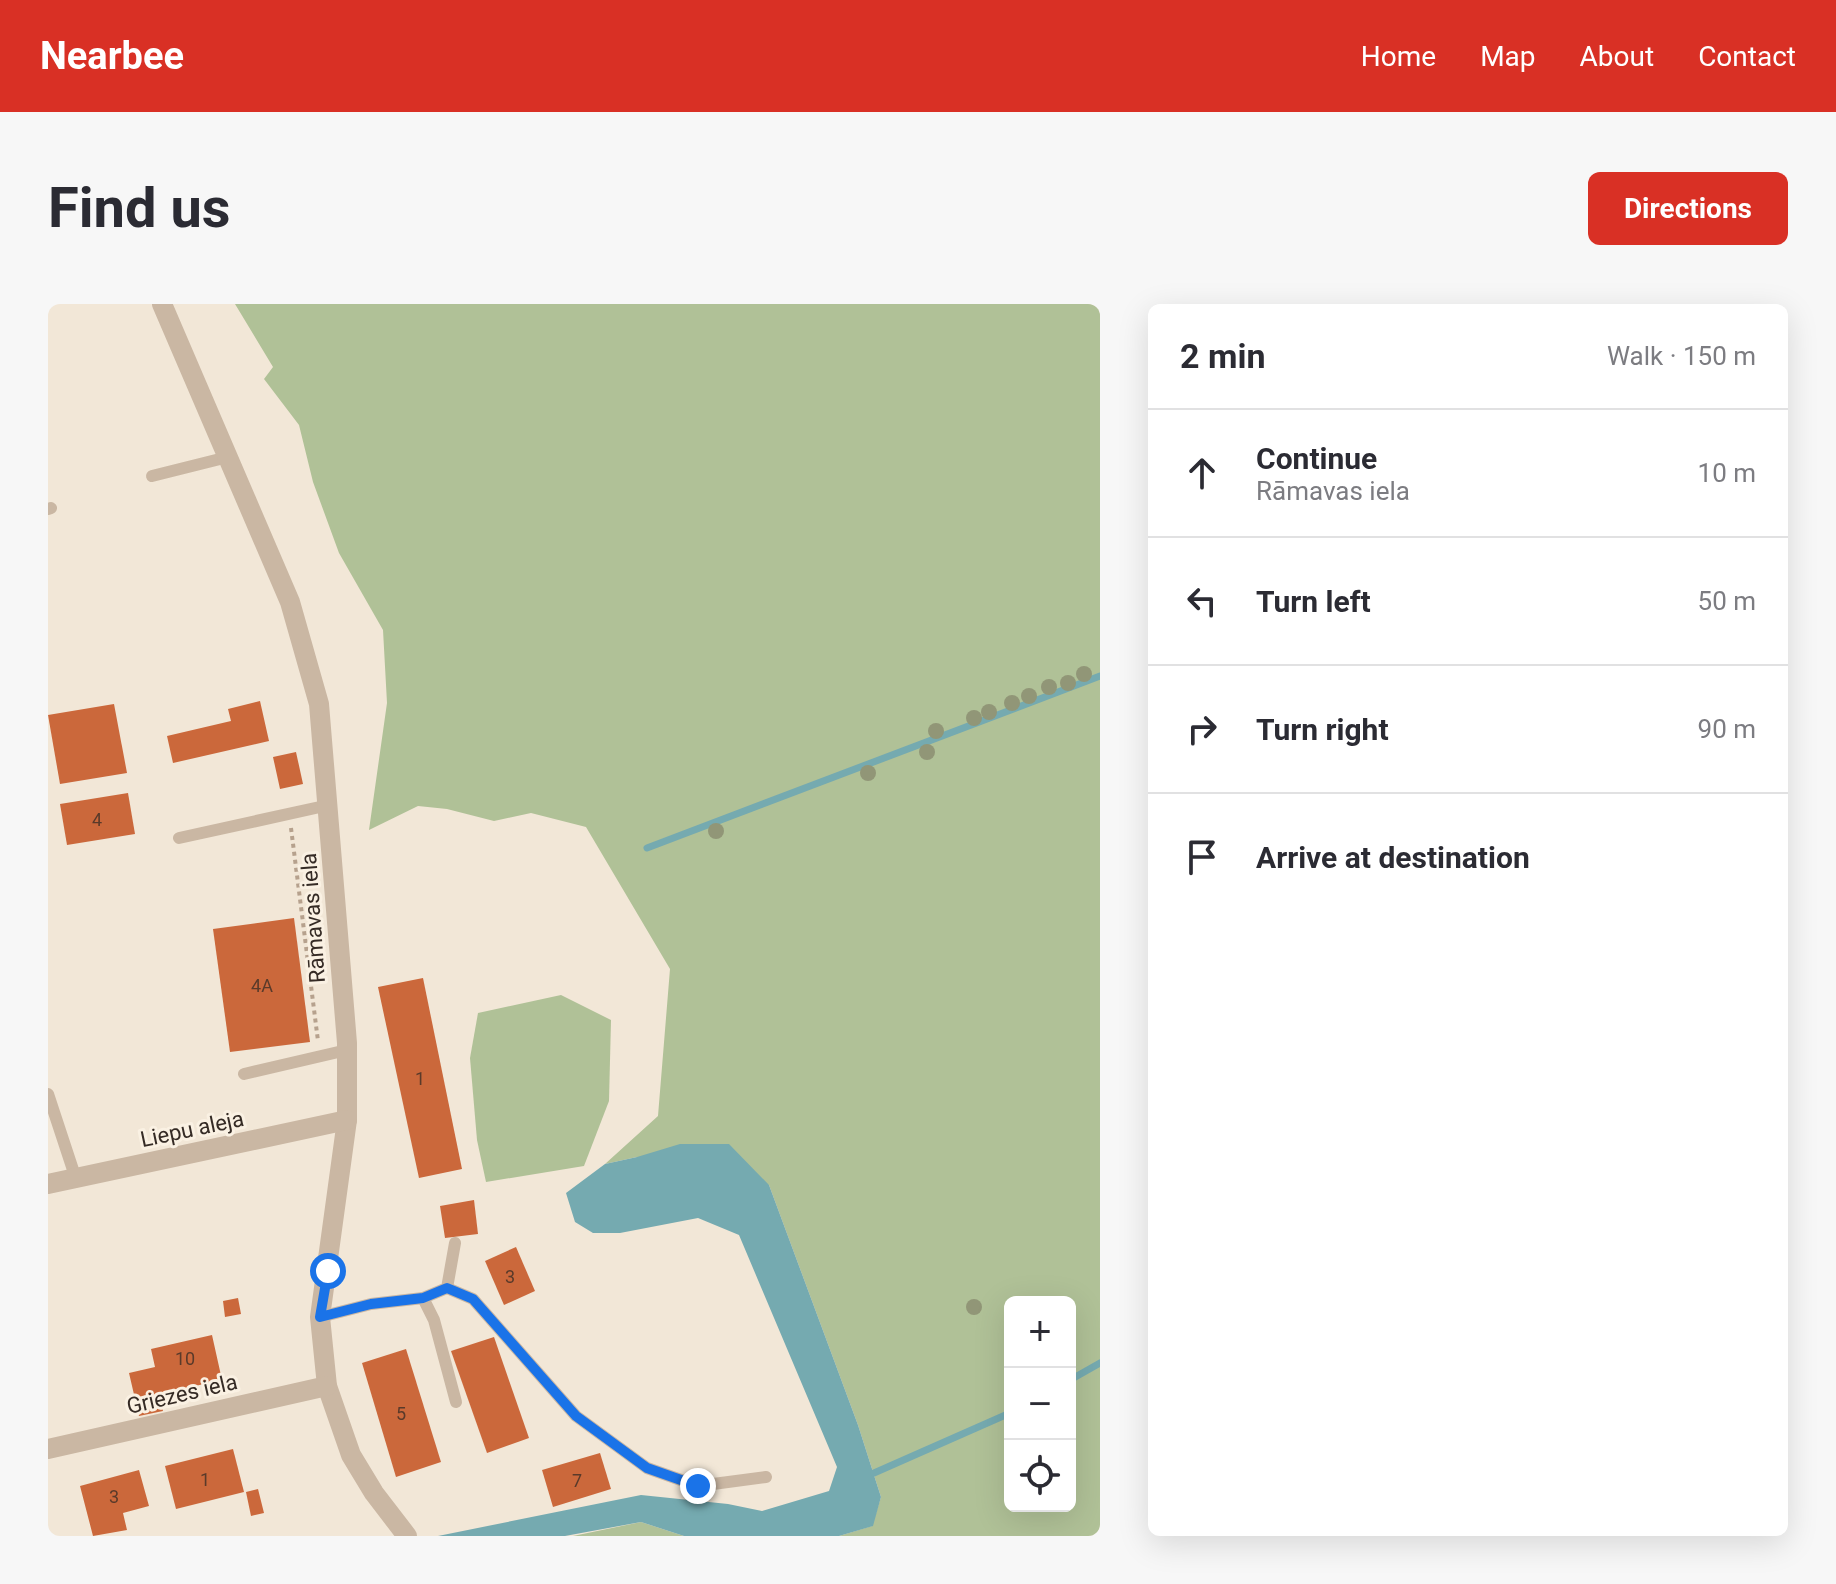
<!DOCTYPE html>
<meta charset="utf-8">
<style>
:root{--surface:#fff;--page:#f7f7f7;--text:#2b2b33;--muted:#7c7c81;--line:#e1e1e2;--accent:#d93025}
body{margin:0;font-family:Roboto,sans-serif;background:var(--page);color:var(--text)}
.controls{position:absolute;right:24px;bottom:24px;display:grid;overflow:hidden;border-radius:12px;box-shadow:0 8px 32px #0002}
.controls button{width:72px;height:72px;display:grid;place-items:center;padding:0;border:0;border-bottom:2px solid var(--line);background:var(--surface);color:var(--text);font:40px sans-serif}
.stop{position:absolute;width:24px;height:24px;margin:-18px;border:6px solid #1a73e8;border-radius:50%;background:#fff}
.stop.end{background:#1a73e8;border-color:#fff;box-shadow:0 2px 8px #0008}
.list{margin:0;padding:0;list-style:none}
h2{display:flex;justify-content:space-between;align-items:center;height:104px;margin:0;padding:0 32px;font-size:34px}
h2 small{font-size:26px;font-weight:400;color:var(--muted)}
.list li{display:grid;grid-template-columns:52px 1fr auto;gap:24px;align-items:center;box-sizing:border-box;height:128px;padding:0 32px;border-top:2px solid var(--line)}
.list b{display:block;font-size:30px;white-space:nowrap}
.list p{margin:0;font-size:26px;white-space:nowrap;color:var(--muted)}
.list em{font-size:26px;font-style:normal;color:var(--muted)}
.icon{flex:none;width:44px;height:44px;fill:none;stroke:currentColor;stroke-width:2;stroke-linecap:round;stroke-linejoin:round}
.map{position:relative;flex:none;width:1052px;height:1232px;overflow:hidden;border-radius:12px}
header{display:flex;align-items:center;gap:48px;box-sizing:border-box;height:112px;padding:0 40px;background:var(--accent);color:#fff}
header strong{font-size:38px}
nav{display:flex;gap:44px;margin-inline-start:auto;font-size:28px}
.intro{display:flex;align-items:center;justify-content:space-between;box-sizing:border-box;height:192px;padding:0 48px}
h1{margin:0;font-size:56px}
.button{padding:20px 36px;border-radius:12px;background:var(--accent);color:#fff;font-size:28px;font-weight:700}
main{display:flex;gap:48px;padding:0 48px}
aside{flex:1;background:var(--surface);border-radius:12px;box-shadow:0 8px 32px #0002}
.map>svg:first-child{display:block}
</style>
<header>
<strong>Nearbee</strong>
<nav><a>Home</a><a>Map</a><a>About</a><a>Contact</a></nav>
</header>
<div class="intro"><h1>Find us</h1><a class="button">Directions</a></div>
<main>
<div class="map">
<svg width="1052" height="1232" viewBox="0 0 1052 1232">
<rect width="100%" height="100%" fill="#f2e7d7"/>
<g fill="#b0c197" fill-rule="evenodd">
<path d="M187,0h865v1232h-261l33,-10 9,-29 -23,-72 -89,-240 -132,-28 -32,7 53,-48 12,-147 -84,-142 -55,-14 -37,8 -47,-12 -29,-3 -49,24 18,-127 -4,-73 -44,-77 -26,-71 -14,-57 -35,-46 9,-12zM962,998h60v204h-60z"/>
<polygon points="513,691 563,716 561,797 536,862 438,878 429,836 422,754 430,709"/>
<polygon points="593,1218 636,1232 525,1232"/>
</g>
<polygon fill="#75aab0" points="632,840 681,840 721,881 810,1121 833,1193 825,1222 791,1232 636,1232 593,1218 517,1232 390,1232 593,1191 680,1200 714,1207 781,1187 789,1163 691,931 650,914 572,929 545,929 527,918 518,889 557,860 589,853"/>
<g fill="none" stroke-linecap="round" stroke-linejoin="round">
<g stroke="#75aab0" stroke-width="7">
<polyline points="599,544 1052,372"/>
<polyline points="1022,1076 1052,1059"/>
<polyline points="826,1169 962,1109"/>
</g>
</g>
<g fill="#cb683b">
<polygon points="212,397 221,437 125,459 119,432 183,417 180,405"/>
<polygon points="66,400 79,469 12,480 0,411"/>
<polygon points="248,448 255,480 232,485 225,453"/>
<polygon points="80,489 87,530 19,541 12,500"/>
<polygon points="246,614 262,738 182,748 165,625"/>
<polygon points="375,674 414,865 371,874 330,683"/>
<polygon points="426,896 430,930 397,934 392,902"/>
<polygon points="468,943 487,987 456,1001 437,957"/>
<polygon points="190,994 193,1010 177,1013 175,997"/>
<polygon points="164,1031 174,1076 111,1090 115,1107 91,1112 81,1069 107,1063 103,1045"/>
<polygon points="446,1033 481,1134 439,1149 403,1047"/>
<polygon points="358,1045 393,1158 348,1173 314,1059"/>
<polygon points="185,1145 196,1188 128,1205 117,1162"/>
<polygon points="552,1149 563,1185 505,1203 494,1166"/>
<polygon points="91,1166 101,1202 75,1209 79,1226 45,1232 32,1182"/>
<polygon points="210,1185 216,1209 203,1212 198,1188"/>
</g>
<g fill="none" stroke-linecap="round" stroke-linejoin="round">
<polyline stroke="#b6a18d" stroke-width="4" stroke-dasharray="4 4" stroke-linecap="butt" points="243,524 270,737"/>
<g stroke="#cab7a3" stroke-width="12">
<polyline points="104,172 180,153"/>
<polyline points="0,205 3,204"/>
<polyline points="131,534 281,501"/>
<polyline points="196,770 299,746"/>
<polyline points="0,790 28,875"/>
<polyline points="399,984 425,995 528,1112 599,1164 650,1182 718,1173"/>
<polyline points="375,994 386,1016 408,1098"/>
<polyline points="272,1013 323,1000 375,994 399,984 407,939"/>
</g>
<g stroke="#cab7a3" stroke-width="20">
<polyline points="114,0 242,298 271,400 299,739 299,816 272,1013 279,1082 303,1151 326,1189 359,1232"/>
<polyline points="0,880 299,816"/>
<polyline points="0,1145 279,1082"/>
</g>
</g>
<g fill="#919677">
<circle cx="1036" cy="370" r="8"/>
<circle cx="1020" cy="379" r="8"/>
<circle cx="1001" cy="383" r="8"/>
<circle cx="981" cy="392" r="8"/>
<circle cx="964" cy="399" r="8"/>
<circle cx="941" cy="408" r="8"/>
<circle cx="926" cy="414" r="8"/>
<circle cx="888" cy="427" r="8"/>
<circle cx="879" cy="448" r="8"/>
<circle cx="820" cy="469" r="8"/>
<circle cx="668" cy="527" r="8"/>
<circle cx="926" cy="1003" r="8"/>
</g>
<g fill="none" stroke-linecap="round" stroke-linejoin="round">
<polyline stroke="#1a73e8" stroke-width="10" points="280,967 272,1013 323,1000 375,994 399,984 425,995 528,1112 599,1164 650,1182"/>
</g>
<g text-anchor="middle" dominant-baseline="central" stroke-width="6" stroke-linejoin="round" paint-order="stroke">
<g font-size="18" fill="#5a3a2a">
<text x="49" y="515">4</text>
<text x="214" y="681">4A</text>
<text x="372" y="774">1</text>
<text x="462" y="972">3</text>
<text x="137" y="1054">10</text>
<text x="353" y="1109">5</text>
<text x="157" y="1175">1</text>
<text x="529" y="1176">7</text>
<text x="66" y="1192">3</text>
</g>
<g font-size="22" fill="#352b25" stroke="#faf1e3">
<text transform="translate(265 614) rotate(-94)">Rāmavas iela</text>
<text transform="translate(144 825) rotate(-12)">Liepu aleja</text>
<text transform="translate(134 1090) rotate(-13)">Griezes iela</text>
</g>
</g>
</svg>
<div class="controls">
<button>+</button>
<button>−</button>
<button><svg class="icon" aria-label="locate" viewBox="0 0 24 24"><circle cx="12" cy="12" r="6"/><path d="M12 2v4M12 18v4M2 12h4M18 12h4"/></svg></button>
</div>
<div class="stop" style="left:280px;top:967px"></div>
<div class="stop end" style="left:650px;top:1182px"></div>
</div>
<aside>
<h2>2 min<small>Walk · 150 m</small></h2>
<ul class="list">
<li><svg class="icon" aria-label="ahead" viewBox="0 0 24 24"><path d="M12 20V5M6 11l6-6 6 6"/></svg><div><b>Continue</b><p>Rāmavas iela</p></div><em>10 m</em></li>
<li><svg class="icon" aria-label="left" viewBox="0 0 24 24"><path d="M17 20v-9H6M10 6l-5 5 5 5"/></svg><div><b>Turn left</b></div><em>50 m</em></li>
<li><svg class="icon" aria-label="right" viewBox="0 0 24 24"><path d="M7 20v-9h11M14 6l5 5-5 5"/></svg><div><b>Turn right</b></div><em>90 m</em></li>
<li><svg class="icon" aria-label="arrive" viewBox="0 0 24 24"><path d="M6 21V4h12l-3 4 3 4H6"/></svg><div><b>Arrive at destination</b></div></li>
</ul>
</aside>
</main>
